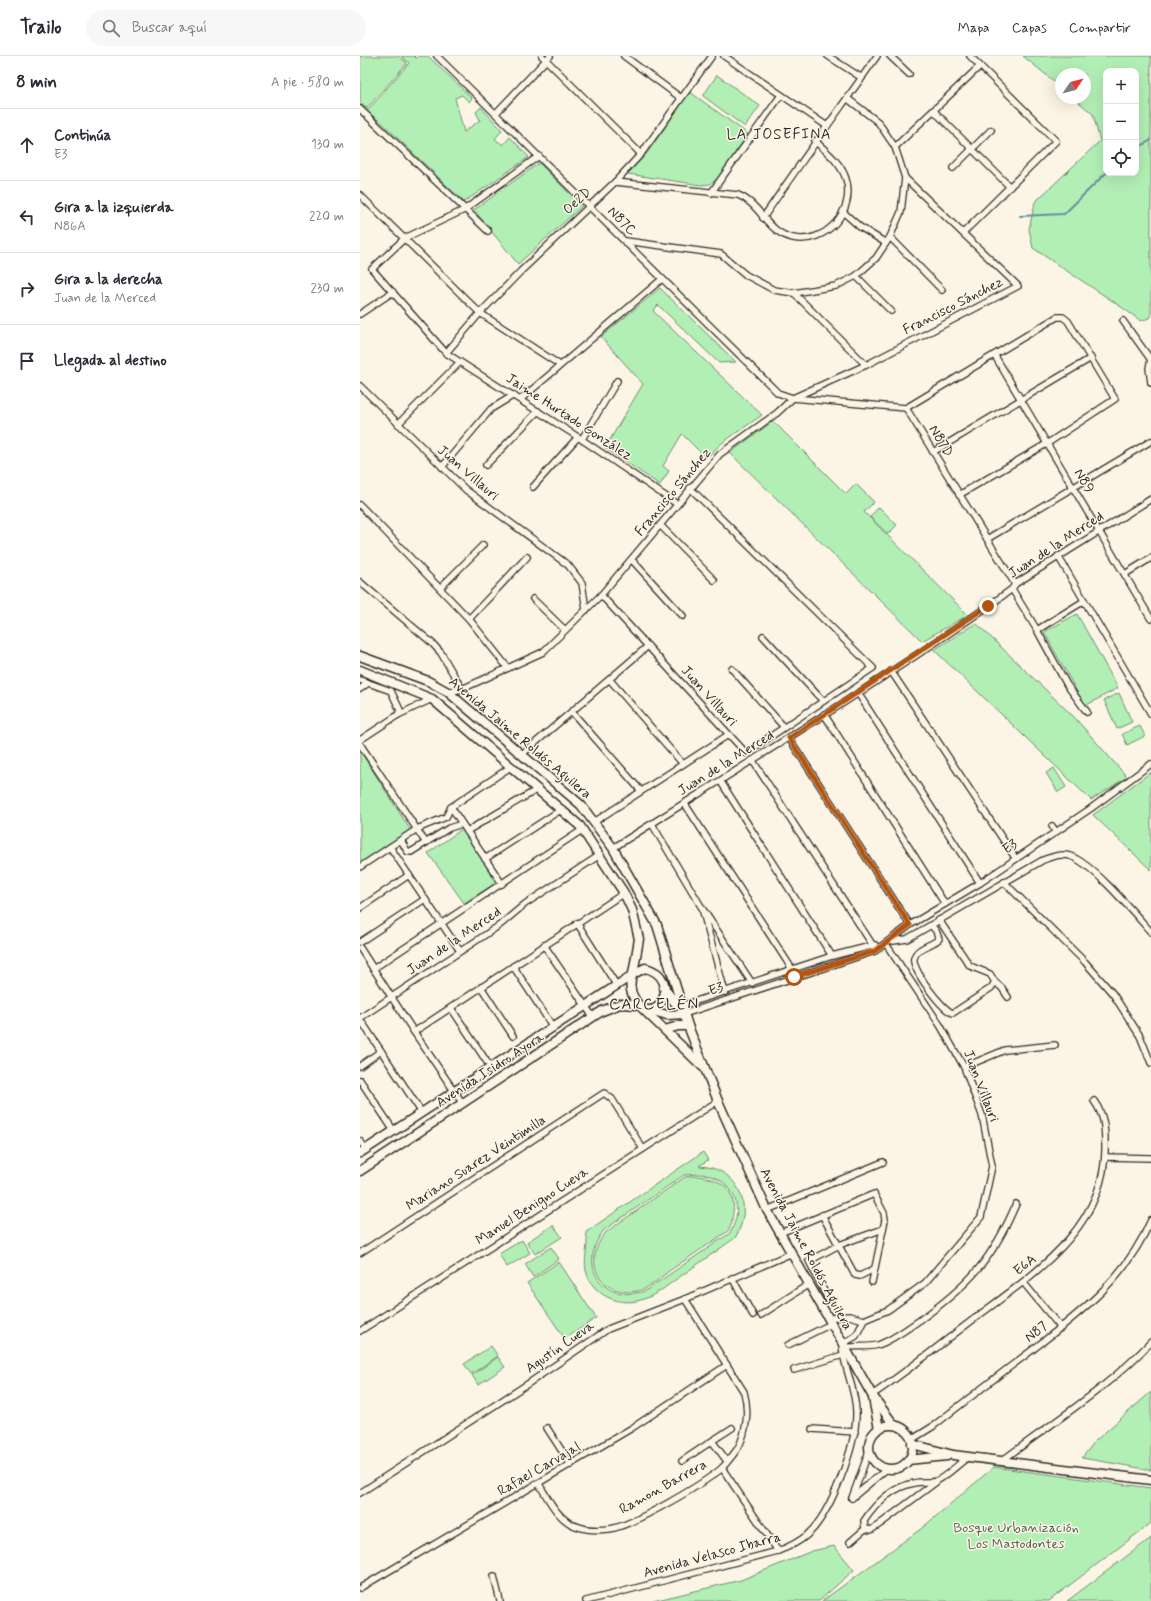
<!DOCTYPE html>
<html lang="es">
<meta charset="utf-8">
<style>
:root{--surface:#fff;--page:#f7f7f7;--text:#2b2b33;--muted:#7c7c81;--line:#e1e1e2}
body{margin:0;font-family:Mynerve,sans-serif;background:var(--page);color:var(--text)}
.controls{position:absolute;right:12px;top:12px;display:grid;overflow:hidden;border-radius:8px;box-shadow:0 4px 16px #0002}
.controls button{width:36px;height:36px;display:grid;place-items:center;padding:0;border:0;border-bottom:1px solid var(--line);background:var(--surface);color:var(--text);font:20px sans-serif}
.compass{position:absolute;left:695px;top:12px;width:36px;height:36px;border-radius:50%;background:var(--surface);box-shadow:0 4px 16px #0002;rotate:55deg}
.stop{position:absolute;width:12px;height:12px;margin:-9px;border:3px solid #b45309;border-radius:50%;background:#fff}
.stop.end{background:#b45309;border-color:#fff;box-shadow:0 1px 4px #0008}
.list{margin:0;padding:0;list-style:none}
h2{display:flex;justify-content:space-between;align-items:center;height:52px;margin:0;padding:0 16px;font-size:17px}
h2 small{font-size:13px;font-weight:400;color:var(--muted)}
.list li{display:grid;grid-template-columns:26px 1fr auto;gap:12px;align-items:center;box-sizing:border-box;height:72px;padding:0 16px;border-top:1px solid var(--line)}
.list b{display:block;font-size:15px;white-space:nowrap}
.list p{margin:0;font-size:13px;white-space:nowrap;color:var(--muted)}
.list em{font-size:13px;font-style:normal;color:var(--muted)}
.icon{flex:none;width:22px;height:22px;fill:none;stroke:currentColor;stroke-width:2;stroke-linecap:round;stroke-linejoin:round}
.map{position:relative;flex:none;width:791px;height:1545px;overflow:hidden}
header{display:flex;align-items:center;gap:24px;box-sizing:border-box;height:56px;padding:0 20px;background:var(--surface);border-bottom:1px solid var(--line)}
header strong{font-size:19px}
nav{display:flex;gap:22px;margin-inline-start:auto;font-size:14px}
.search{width:280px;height:36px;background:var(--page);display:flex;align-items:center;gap:10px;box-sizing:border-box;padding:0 14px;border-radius:22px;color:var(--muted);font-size:15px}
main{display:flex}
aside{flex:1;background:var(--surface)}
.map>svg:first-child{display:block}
</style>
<header>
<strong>Trailo</strong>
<div class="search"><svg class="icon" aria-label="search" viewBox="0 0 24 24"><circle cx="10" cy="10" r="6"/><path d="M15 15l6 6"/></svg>Buscar aquí</div>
<nav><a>Mapa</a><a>Capas</a><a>Compartir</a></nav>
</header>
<main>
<aside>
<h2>8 min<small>A pie · 580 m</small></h2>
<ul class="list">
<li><svg class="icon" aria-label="ahead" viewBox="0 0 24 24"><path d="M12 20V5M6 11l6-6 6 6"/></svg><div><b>Continúa</b><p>E3</p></div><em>130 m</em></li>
<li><svg class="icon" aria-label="left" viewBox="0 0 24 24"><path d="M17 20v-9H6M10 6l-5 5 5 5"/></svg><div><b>Gira a la izquierda</b><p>N86A</p></div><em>220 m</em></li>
<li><svg class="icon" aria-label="right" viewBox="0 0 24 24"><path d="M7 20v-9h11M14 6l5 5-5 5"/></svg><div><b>Gira a la derecha</b><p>Juan de la Merced</p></div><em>230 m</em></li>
<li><svg class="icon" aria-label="arrive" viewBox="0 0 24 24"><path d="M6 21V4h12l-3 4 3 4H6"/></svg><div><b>Llegada al destino</b></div></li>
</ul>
</aside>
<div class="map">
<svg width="791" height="1545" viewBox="0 0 791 1545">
<rect width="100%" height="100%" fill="#fcf5e5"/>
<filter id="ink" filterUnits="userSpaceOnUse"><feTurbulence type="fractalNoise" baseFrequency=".025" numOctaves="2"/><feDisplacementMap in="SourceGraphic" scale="8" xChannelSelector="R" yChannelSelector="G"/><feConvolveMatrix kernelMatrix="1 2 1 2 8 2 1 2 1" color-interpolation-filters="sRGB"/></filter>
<g filter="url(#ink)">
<g fill="#b2efb5" stroke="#6e8d70" fill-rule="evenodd">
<polygon points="0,0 38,0 47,7 7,52 0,46"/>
<polygon points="41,0 54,0 56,2 59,0 68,0 112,42 109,46 102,39 95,42 104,76 120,64 116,56 121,51 142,74 135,83 143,89 150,81 169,101 104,146 22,67 0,50 0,48 8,54 49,7"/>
<path d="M663,0h128v261l-10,4c-35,-26 -73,-48 -108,-73l-4,-19 6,-27 65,-61 -7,-27 -19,-16h11v-24h-24v13zM746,15h30v102h-30z"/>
<polygon points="357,19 400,50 385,71 343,40"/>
<polygon points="330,36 388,78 357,123 350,128 341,129 268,118 268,117 287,97"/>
<polygon points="179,107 222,150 158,208 114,154"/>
<polygon points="300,232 376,306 359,307 298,249 293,255 402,359 362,387 346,402 322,378 303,410 309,415 300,429 245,392 283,328 241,281"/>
<polygon points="413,365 486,438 496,428 514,446 504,456 608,559 562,585 370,397"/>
<polygon points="519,451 537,469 528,478 510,461"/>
<polygon points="717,558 758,632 725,650 684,576"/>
<polygon points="616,567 715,662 767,721 731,744 574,594"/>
<polygon points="759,637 772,666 757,673 744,644"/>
<polygon points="780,670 785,680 767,689 762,678"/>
<polygon points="1,696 51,775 0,809 0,697"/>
<polygon points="694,712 706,731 698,736 686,717"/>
<polygon points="791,716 791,814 733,759"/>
<polygon points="102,773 139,825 104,847 68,797"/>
<path d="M343,1096l5,8 -9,6c39,1 56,40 36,72 -19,13 -38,27 -57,40 -11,8 -23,18 -37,22 -21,6 -44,-3 -53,-23 -7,-16 2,-30 -2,-45zM338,1118c32,1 49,30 32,59l-85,58c-44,13 -68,-26 -41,-61l80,-55z"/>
<path d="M333,1120c22,0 44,11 40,37 -1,7 -1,12 -5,18 -20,13 -39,27 -59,40 -8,6 -16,14 -25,18 -17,7 -40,1 -47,-17 -6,-14 0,-29 9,-40l79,-55z"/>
<polygon points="193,1169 202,1181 175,1198 167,1186"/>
<polygon points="162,1184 170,1197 147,1211 139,1198"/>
<polygon points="191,1191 199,1203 173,1221 165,1208"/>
<polygon points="199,1206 236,1262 205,1283 167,1227"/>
<polygon points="131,1290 138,1300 111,1318 104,1308"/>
<polygon points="138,1301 145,1311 118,1329 112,1319"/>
<polygon points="791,1336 791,1414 722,1402 735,1385"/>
<polygon points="634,1411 791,1432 791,1467 689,1545 462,1545 562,1472"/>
<polygon points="791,1482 791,1545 707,1545"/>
<polygon points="474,1490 494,1514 459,1545 293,1545 381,1524 452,1495"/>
</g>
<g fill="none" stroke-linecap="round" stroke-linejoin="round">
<g stroke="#668ea1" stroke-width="2">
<polyline points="776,93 791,84"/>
<polyline points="660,160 704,158 746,117"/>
</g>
<g stroke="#2b2b2b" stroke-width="8">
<g id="street">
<polyline points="77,0 418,337 433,342 546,352"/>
<polyline points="182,0 281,98"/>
<polyline points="264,0 321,42"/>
<polyline points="364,0 467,70"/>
<polyline points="468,0 502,22"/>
<polyline points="530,0 549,18"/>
<polyline points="0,53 128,175"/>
<polyline points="574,55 650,131"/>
<polyline points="136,57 190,0"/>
<polyline points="535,91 620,10"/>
<polyline points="179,100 104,154 45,182 12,213 86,297 218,381 317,448"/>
<polyline points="593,112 631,74"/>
<path d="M255,126l123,13c23,9 29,38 55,43 32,7 63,-27 53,-59 -5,-16 -19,-27 -31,-38"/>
<polyline points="351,137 421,39"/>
<polyline points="0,139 120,257 200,309"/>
<polyline points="483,156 500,171 526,187"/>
<path d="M403,162c37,-55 76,-108 114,-162"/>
<polyline points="603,177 696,85 610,0"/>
<polyline points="530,181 582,234"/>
<polyline points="266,185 361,198 386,219 414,234 434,237 476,230 496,220 516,202 530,181 541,156 545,122 535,91 518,66 488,43"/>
<polyline points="496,220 531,255"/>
<polyline points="434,237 506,309"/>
<polyline points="0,258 33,236"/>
<polyline points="763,265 791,304"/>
<polyline points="86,297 120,257 161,215 255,126 281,98 352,0"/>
<polyline points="635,300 791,563"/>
<polyline points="791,303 789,312 791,327"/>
<polyline points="0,330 106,434 208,509 222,527 226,554"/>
<polyline points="161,343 302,223"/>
<polyline points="546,352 697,261 703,261 708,265 755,343 688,387 599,439"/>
<polyline points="546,352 655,528"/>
<polyline points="38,368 100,306"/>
<polyline points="222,383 257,325"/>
<polyline points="573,396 731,302"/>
<polyline points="126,409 178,355"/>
<polyline points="82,411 131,353 154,339"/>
<polyline points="173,431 218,381"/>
<polyline points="0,449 109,563 148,612"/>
<polyline points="300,469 354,524"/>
<polyline points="627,483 791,385"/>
<polyline points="698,500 791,658"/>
<polyline points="272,504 323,560"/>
<polyline points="765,518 791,502"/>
<polyline points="0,526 72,587 81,597 102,633"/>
<polyline points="80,532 123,489"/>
<polyline points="652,533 677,574 707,629 727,656"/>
<polyline points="241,539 386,697 513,612 330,432"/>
<polyline points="173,543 205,574"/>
<polyline points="109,563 167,501"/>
<polyline points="677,574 724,545"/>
<polyline points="403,580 463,645"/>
<polyline points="372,613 424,671"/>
<polyline points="531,615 656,803"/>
<polyline points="0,624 31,635 40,654 38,659"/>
<polyline points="250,624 323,708"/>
<polyline points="0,633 8,627"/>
<polyline points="88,636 102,633 183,596 241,539 360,398 417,357 433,342 506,309 658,230 545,122"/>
<polyline points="498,637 620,827"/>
<polyline points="212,656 281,735"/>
<polyline points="464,658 585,848"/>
<polyline points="429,682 550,869"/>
<polyline points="0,684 38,659 72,643"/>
<polyline points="0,688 66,787"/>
<polyline points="161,699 288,590"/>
<polyline points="393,705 512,888"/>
<polyline points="361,726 472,900"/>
<polyline points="325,748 432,913"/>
<polyline points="91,751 142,828"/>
<polyline points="234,766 368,679"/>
<polyline points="292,768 342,852 392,927"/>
<polyline points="692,770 696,776"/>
<polyline points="107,775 178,733"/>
<polyline points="41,784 47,795 51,796 89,772 102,768"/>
<polyline points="30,791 100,895"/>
<path d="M253,792c71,-44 142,-89 213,-134 62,-40 126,-81 186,-125l3,-5 136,-85"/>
<polyline points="125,803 202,753"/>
<polyline points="0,811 57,773 86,761 91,751 152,710"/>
<polyline points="644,826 725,906 753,938 780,980 791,1007"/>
<polyline points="0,852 49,819"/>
<polyline points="343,856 365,936"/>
<polyline points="217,867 257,930"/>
<path d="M571,869l5,6 3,8c-8,7 -22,8 -25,19 -3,11 29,53 39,55l38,-25 4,-6 -5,-8 -20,-8 -31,-46"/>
<path d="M533,885l14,-2 136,-79c9,-3 18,-7 27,-4 21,6 64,57 81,76"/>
<polyline points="0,886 65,843"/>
<polyline points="184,889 233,961"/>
<polyline points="0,892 54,976 103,1048"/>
<polyline points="153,910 193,971"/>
<path d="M13,913c70,-47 140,-93 209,-139"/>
<polyline points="635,926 642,932 648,941"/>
<polyline points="121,931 153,980"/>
<polyline points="321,950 472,900 515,889"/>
<polyline points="91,952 131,1012"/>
<polyline points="324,958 515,895 550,869 620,827 730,753 791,708"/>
<polyline points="0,962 140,869 165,848 240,799"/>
<polyline points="0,963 62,1057"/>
<polyline points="54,976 264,837"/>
<polyline points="0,1010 21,995"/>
<polyline points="604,1011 645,994 695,989"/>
<polyline points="0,1024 34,1075"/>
<polyline points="0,1085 6,1093"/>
<polyline points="745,1101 791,1102"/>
<polyline points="407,1154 523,1106"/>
<polyline points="462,1159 495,1219 500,1220 514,1213"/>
<polyline points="420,1177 514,1138 524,1157 525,1164 512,1226"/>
<polyline points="0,1197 244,1037 252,1043 283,1093"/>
<polyline points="372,1222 393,1259"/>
<polyline points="663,1226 701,1272"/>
<polyline points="468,1243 449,1205 479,1189 523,1173"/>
<polyline points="401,1259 449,1228"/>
<polyline points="469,1263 475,1261 490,1260 504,1264 528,1254 565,1227 621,1161 632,1110 622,1059 604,1011 580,969 526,888"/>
<polyline points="0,1275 358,1045"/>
<polyline points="428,1289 471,1268"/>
<path d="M485,1292c11,-3 22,0 33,-3 15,-5 30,-17 42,-25 49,-35 73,-61 96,-116"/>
<polyline points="434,1314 483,1299"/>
<path d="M512,1339c34,-23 65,-48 98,-73 59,-45 138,-93 135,-178 0,-17 -1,-29 -11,-43"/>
<polyline points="187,1372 211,1409"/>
<polyline points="452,1373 495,1376"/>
<path d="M551,1384l21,-13c32,-25 63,-49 95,-73 50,-39 98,-73 124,-134"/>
<polyline points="352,1385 372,1372"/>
<path d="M643,1404c50,-38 105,-72 148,-118"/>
<polyline points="322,1405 352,1385 367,1405"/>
<polyline points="362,1412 418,1495"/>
<path d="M179,1428c10,16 20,38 40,43 8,3 21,3 30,2 24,-3 92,-44 112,-60 6,-6 12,-14 17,-21 9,-17 11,-38 6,-56l-59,-93"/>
<polyline points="0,1437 169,1327 248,1273 325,1243 432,1197"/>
<polyline points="492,1442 509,1395"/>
<polyline points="492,1442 528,1412"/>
<path d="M505,1473l-1,-8c12,-18 29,-34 50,-38 7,-2 16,0 22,-2 7,-2 25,-19 32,-24"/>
<polyline points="490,1486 505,1473 511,1474 520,1468 576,1426"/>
<polyline points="134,1520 140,1545"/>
<polyline points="0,1532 272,1372 367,1309"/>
<path d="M226,1545l192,-50c11,-4 21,-9 29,-16 24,-21 50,-91 49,-123 0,-23 -13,-45 -14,-68l14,-8 8,-16"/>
</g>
</g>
<g stroke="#2b2b2b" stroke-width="11">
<g id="secondary">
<polyline points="0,600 68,625 88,636 221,749 253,792 297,869 328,970 358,1045 407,1154 512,1339 534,1369"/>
<polyline points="0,614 72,643 220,770 264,837 272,854 279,883 273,918"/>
<path d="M285,912c41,9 9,67 -11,30 -4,-7 -5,-17 -1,-24z"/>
<polyline points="304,932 316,948 321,950"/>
<polyline points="283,953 342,1010"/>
<polyline points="290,954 307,959 324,958"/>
<polyline points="305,974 318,970 328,970"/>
<polyline points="0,1097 271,920"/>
<polyline points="0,1115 242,955 260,948 278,949"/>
<polyline points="513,1342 519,1373"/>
<circle cx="531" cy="1391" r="22"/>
<polyline points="552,1388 593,1399 791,1424"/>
<polyline points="548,1404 587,1400"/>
</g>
</g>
<use href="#street" stroke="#fcf5e5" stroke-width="5.5"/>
<use href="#secondary" stroke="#fcf5e5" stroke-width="8"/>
</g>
</g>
<g fill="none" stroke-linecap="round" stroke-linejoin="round" filter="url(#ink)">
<polyline stroke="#b45309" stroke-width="5" points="434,921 515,895 550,869 429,682 628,550"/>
</g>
<g text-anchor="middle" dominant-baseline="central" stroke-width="3" stroke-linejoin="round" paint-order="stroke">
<g font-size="14" fill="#2b2b2b" stroke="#fcf5e5">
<text transform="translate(217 145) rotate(-43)">Oe2D</text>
<text transform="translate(262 165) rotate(45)">N87C</text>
<text transform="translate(593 250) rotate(-27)">Francisco Sánchez</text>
<text transform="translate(209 361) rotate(33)">Jaime Hurtado González</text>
<text transform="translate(581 385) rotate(59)">N87D</text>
<text transform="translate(108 417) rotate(41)">Juan Villauri</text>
<text transform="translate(724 425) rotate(59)">N89</text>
<text transform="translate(313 436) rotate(-50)">Francisco Sánchez</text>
<text transform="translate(696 489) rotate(-33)">Juan de la Merced</text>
<text transform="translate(349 640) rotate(48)">Juan Villauri</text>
<text transform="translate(160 682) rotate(40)">Avenida Jaime Roldós Aguilera</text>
<text transform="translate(366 707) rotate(-32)">Juan de la Merced</text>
<text transform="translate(650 791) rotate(-34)">E3</text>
<text transform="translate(94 885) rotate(-34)">Juan de la Merced</text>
<text transform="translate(356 933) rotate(-19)">E3</text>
<text transform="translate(130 1014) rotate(-33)">Avenida Isidro Ayora</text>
<text transform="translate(621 1030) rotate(69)">Juan Villauri</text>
<text transform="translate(116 1107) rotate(-33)">Mariano Suarez Veintimilla</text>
<text transform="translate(172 1150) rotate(-33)">Manuel Benigno Cueva</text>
<text transform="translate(446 1193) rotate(62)">Avenida Jaime Roldós Aguilera</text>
<text transform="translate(665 1209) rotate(-39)">E6A</text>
<text transform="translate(676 1276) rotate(-38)">N87</text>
<text transform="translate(200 1291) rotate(-35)">Agustín Cueva</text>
<text transform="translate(179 1413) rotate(-30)">Rafael Carvajal</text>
<text transform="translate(303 1431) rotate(-29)">Ramon Barrera</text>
<text transform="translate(352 1499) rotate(-15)">Avenida Velasco Ibarra</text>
</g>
<g font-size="14" fill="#4d5c4e" stroke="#fcf5e5">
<text x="656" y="1472">Bosque Urbanización<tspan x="656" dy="16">Los Mastodontes</tspan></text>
</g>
<g font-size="15" letter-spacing="1" fill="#2b2b2b" stroke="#fcf5e5">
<text x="419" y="79">LA JOSEFINA</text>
</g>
<g font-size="16" letter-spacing="1" fill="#2b2b2b" stroke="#fcf5e5">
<text x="294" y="948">CARCELÉN</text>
</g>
</g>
</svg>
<div class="controls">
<button>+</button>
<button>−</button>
<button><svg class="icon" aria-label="locate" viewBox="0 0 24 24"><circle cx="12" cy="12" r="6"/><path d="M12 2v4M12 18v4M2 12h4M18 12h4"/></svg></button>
</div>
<svg class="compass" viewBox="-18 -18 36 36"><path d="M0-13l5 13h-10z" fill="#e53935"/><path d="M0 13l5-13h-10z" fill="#7c7c81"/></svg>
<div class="stop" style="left:434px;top:921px"></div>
<div class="stop end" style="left:628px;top:550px"></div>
</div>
</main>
